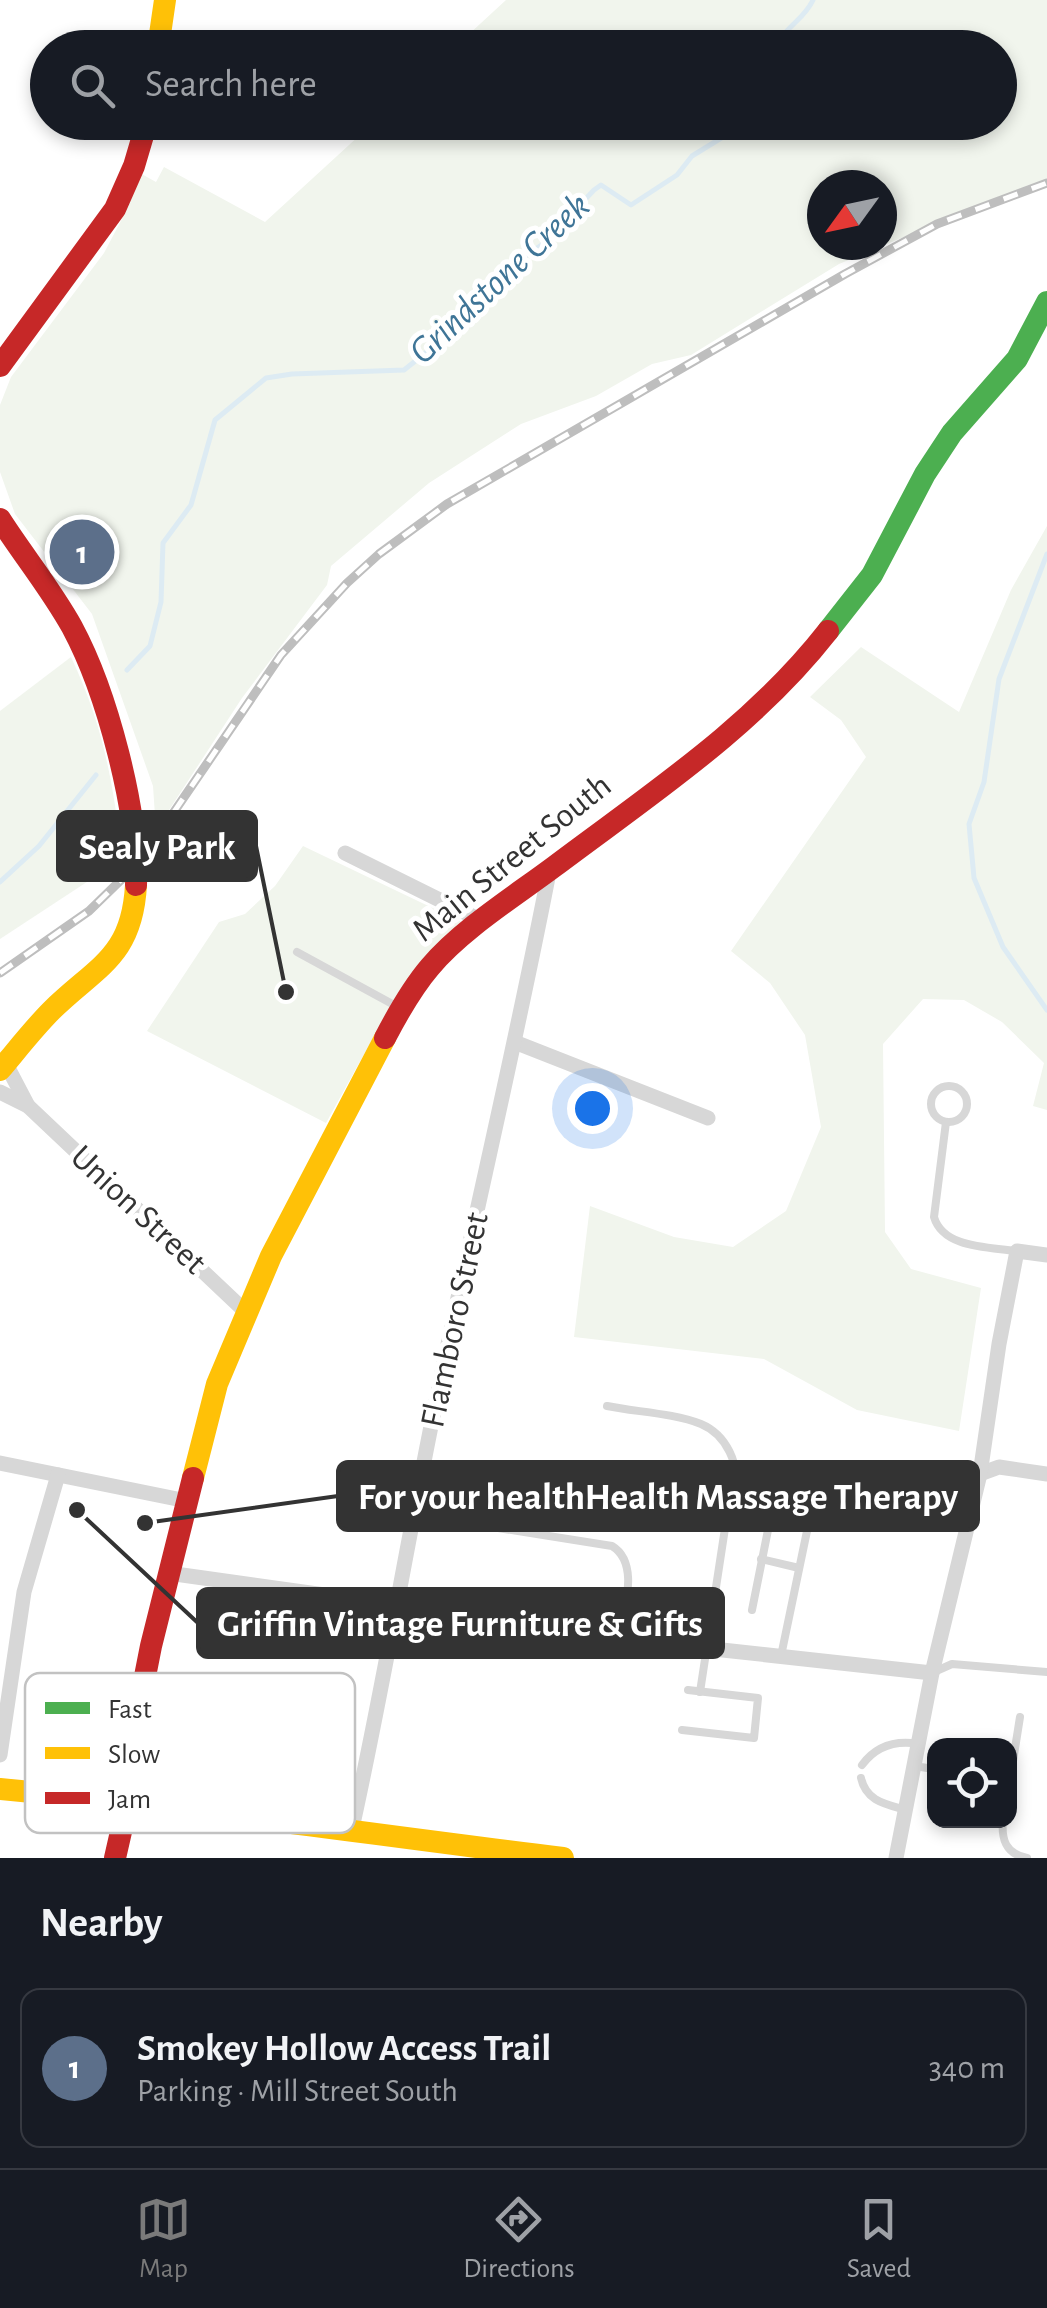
<!DOCTYPE html>
<meta charset="utf-8">
<style>
:root{--surface:#171b24;--page:#20242c;--text:#f1f3f6;--muted:#9ea1a6;--line:#363941;--accent:#7a7a7a}
body{margin:0;font-family:"Alegreya Sans",sans-serif;background:var(--page);color:var(--text)}
.controls{position:absolute;right:30px;bottom:30px;display:grid;overflow:hidden;border-radius:20px;box-shadow:0 5px 15px #0003}
.controls button{width:90px;height:90px;display:grid;place-items:center;padding:0;border:0;border-bottom:2px solid var(--line);background:var(--surface);color:var(--text);font:50px sans-serif}
.compass{position:absolute;left:807px;top:170px;width:90px;height:90px;border-radius:50%;background:var(--surface);box-shadow:0 5px 15px #0003;rotate:237deg}
.you{position:absolute;left:592px;top:1108px;width:35px;height:35px;margin:-25px;border:8px solid #fff;border-radius:50%;background:#1a73e8;box-shadow:0 0 0 15px #1a73e833}
.badge{display:grid;place-items:center;width:65px;height:65px;border-radius:50%;background:var(--accent);color:#fff;font-size:32px;font-weight:700}
.pin{position:absolute;translate:-50% -50%;border:5px solid #fff;box-shadow:0 2px 10px #0006}
.list{margin:0;padding:0;list-style:none}
h2{display:flex;justify-content:space-between;align-items:center;height:130px;margin:0;padding:0 40px;font-size:42px}
h2 small{font-size:32px;font-weight:400;color:var(--muted)}
.list li{display:grid;grid-template-columns:65px 1fr auto;gap:30px;align-items:center;box-sizing:border-box;height:160px;margin:0 20px 20px;padding:0 20px;border:2px solid var(--line);border-radius:20px}
.list b{display:block;font-size:38px;white-space:nowrap}
.list p{margin:0;font-size:32px;white-space:nowrap;color:var(--muted)}
.list em{font-size:32px;font-style:normal;color:var(--muted)}
.icon{flex:none;width:55px;height:55px;fill:none;stroke:currentColor;stroke-width:2;stroke-linecap:round;stroke-linejoin:round}
.map{position:relative;flex:none;width:1047px;height:1858px;overflow:hidden}
.search{position:absolute;background:var(--surface);box-shadow:0 5px 15px #0003;left:30px;right:30px;top:30px;height:110px;display:flex;align-items:center;gap:25px;box-sizing:border-box;padding:0 35px;border-radius:55px;color:var(--muted);font-size:38px}
.sheet{height:310px;background:var(--surface)}
nav{display:flex;justify-content:space-around;align-items:center;box-sizing:border-box;height:140px;border-top:2px solid var(--line);background:var(--surface);font-size:28px;color:var(--muted)}
nav a{display:grid;justify-items:center;gap:5px}
nav .on{color:var(--accent)}
.map>svg:first-child{display:block}
</style>
<div class="map">
<svg width="1047" height="1858" viewBox="0 0 1047 1858">
<rect width="100%" height="100%" fill="#fff"/>
<g fill="#f1f5ed" fill-rule="evenodd">
<path d="M506,0h541v181l-18,4 -190,79 -148,91 -39,9 -56,32 -75,28 -92,59 -98,83 -4,19 -85,113 -86,132 -3,-44 -61,-172 -77,-100 -15,-42v-67l11,-28 93,-124 20,-38 14,-43 18,10 8,-15 101,55 108,-99 627,-1v-74l-545,-1zM822,185h60v60h-60z"/>
<polygon points="1047,526 1047,1110 1033,1106 1044,1063 1002,1022 964,1000 923,999 883,1044 885,1232 911,1269 981,1288 959,1431 857,1410 764,1359 574,1337 590,1206 674,1237 733,1247 786,1211 821,1127 805,1035 770,983 731,951 866,757 841,720 810,697 861,647 959,712 1011,590"/>
<path d="M71,657c31,66 41,119 50,192l-25,27 -96,63v-228z"/>
<polygon points="303,846 466,924 389,1009 326,1123 147,1031 219,922 245,914 275,886"/>
</g>
<g fill="none" stroke-linecap="round" stroke-linejoin="round">
<g stroke="#ddebf3" stroke-width="5">
<path d="M776,48c8,-21 28,-28 37,-48"/>
<polyline points="1047,554 999,679 984,782 969,824 974,878 1003,947 1047,1010"/>
<polyline points="127,670 150,646 161,602 163,543 191,505 215,420 266,378 292,374 404,370 433,347 500,273 543,244 594,190 601,185 631,205 677,175 692,156 731,132 738,122"/>
<polyline points="0,882 39,846 96,775"/>
</g>
<g stroke="#d7d7d7" stroke-width="8">
<polyline points="297,952 396,1006"/>
<circle cx="949" cy="1104" r="18"/>
<path d="M946,1122l-12,95c9,31 54,30 81,34"/>
<path d="M607,1406c29,6 66,7 94,18 24,10 42,42 30,65l-31,203"/>
<polyline points="731,1489 980,1474"/>
<path d="M416,1515l196,31c28,17 12,63 8,90"/>
<polyline points="761,1559 799,1568"/>
<polyline points="752,1610 777,1485"/>
<polyline points="781,1656 812,1507"/>
<polyline points="934,1672 952,1664 1047,1672"/>
<polyline points="682,1730 754,1738 758,1698 688,1690"/>
<path d="M862,1765c14,-19 34,-25 57,-21"/>
<polyline points="914,1766 934,1769"/>
<path d="M861,1778c5,23 24,26 45,32"/>
<polyline points="1010,1780 1020,1717"/>
<path d="M1003,1820c-2,20 3,34 24,38"/>
</g>
<g stroke="#d7d7d7" stroke-width="15">
<polyline points="345,853 482,921"/>
<polyline points="517,1043 708,1118"/>
<polyline points="6,1064 28,1106"/>
<polyline points="0,1092 28,1106 248,1314"/>
<polyline points="0,1463 187,1501"/>
<polyline points="980,1474 999,1467 1047,1474"/>
<polyline points="168,1573 704,1648 932,1673"/>
<polyline points="0,1755 24,1592 58,1475"/>
<path d="M351,1833c36,-161 61,-323 96,-484 34,-161 72,-320 103,-482"/>
<polyline points="896,1858 932,1673 980,1474 999,1344 1017,1251 1047,1255"/>
</g>
<polyline stroke="#4caf50" stroke-width="22" points="828,631 872,575 925,474 952,433 1017,359 1047,302"/>
<g stroke="#ffc107" stroke-width="22">
<polyline points="158,48 165,0"/>
<path d="M0,1070c17,-20 33,-41 52,-60 45,-44 80,-53 84,-125"/>
<polyline points="193,1478 217,1384 271,1256 385,1038"/>
<path d="M0,1789c188,18 375,46 563,69"/>
</g>
<g stroke="#c62828" stroke-width="22">
<polyline points="0,366 115,209 134,166 147,122"/>
<path d="M0,519c23,36 51,70 72,108 35,65 67,185 64,258"/>
<path d="M385,1038c13,-25 27,-50 45,-71 32,-38 85,-71 125,-101 97,-73 198,-139 273,-235"/>
<polyline points="115,1858 128,1801 135,1727 151,1646 193,1478"/>
</g>
<g stroke="#bebebe" stroke-width="9">
<polyline id="rail" points="0,973 89,911 126,875 163,828 281,655 347,583 379,554 447,504 845,274 937,224 1047,183"/>
</g>
<use href="#rail" stroke="#fff" stroke-width="5" stroke-dasharray="15" stroke-linecap="butt"/>
</g>
<g text-anchor="middle" dominant-baseline="central" stroke-width="10" stroke-linejoin="round" paint-order="stroke">
<g font-size="35" fill="#333" stroke="#fff">
<text transform="translate(512 858) rotate(-39)">Main Street South</text>
<text transform="translate(138 1210) rotate(43)">Union Street</text>
<text transform="translate(455 1320) rotate(-78)">Flamboro Street</text>
</g>
<g font-size="38" font-style="italic" fill="#3f7597" stroke="#fff">
<text transform="translate(500 279) rotate(-43)">Grindstone Creek</text>
</g>
</g>
<rect x="25" y="1673" width="330" height="160" rx="15" fill="#fff" stroke="#c2c2c2" stroke-width="2.5"/>
<rect x="45" y="1702" width="45" height="12" fill="#4caf50"/>
<rect x="45" y="1747" width="45" height="12" fill="#ffc107"/>
<rect x="45" y="1792" width="45" height="12" fill="#c62828"/>
<g font-size="28" fill="#333">
<text x="108" y="1718">Fast</text>
<text x="108" y="1763">Slow</text>
<text x="108" y="1808">Jam</text>
</g>
<path fill="none" stroke="#333" stroke-width="4" d="M286 992L256 846M145 1523L338 1496M77 1510L198 1623"/>
<g fill="#333" stroke="#fff" stroke-width="4">
<circle cx="286" cy="992" r="10"/>
<circle cx="145" cy="1523" r="10"/>
<circle cx="77" cy="1510" r="10"/>
</g>
<g fill="#333" stroke="#333" stroke-width="4">
<rect x="58" y="812" width="198" height="68" rx="10"/>
<rect x="338" y="1462" width="640" height="68" rx="10"/>
<rect x="198" y="1589" width="525" height="68" rx="10"/>
</g>
<g font-size="38" text-anchor="middle" font-weight="bold" fill="#fff">
<text x="157" y="859">Sealy Park</text>
<text x="658" y="1509">For your healthHealth Massage Therapy</text>
<text x="460" y="1636">Griffin Vintage Furniture &amp; Gifts</text>
</g>
</svg>
<div class="controls">
<button><svg class="icon" aria-label="locate" viewBox="0 0 24 24"><circle cx="12" cy="12" r="6"/><path d="M12 2v4M12 18v4M2 12h4M18 12h4"/></svg></button>
</div>
<svg class="compass" viewBox="-18 -18 36 36"><path d="M0-13l5 13h-10z" fill="#e53935"/><path d="M0 13l5-13h-10z" fill="#9ea1a6"/></svg>
<div class="you"></div>
<div class="pin badge" style="left:82px;top:552px;background:#5c6f8a">1</div>
<div class="search"><svg class="icon" aria-label="search" viewBox="0 0 24 24"><circle cx="10" cy="10" r="6"/><path d="M15 15l6 6"/></svg>Search here</div>
</div>
<section class="sheet">
<h2>Nearby<small></small></h2>
<ul class="list">
<li><span class="badge" style="background:#5c6f8a">1</span><div><b>Smokey Hollow Access Trail</b><p>Parking · Mill Street South</p></div><em>340 m</em></li>
</ul>
</section>
<nav>
<a class="on"><svg class="icon" aria-label="map" viewBox="0 0 24 24"><path d="M3 6l6-2 6 2 6-2v14l-6 2-6-2-6 2zM9 4v14M15 6v14"/></svg>Map</a>
<a><svg class="icon" aria-label="directions" viewBox="0 0 24 24"><path d="M12 3l9 9-9 9-9-9zM9 14v-3h6M13 9l2 2-2 2"/></svg>Directions</a>
<a><svg class="icon" aria-label="saved" viewBox="0 0 24 24"><path d="M7 4h10v16l-5-4-5 4z"/></svg>Saved</a>
</nav>
